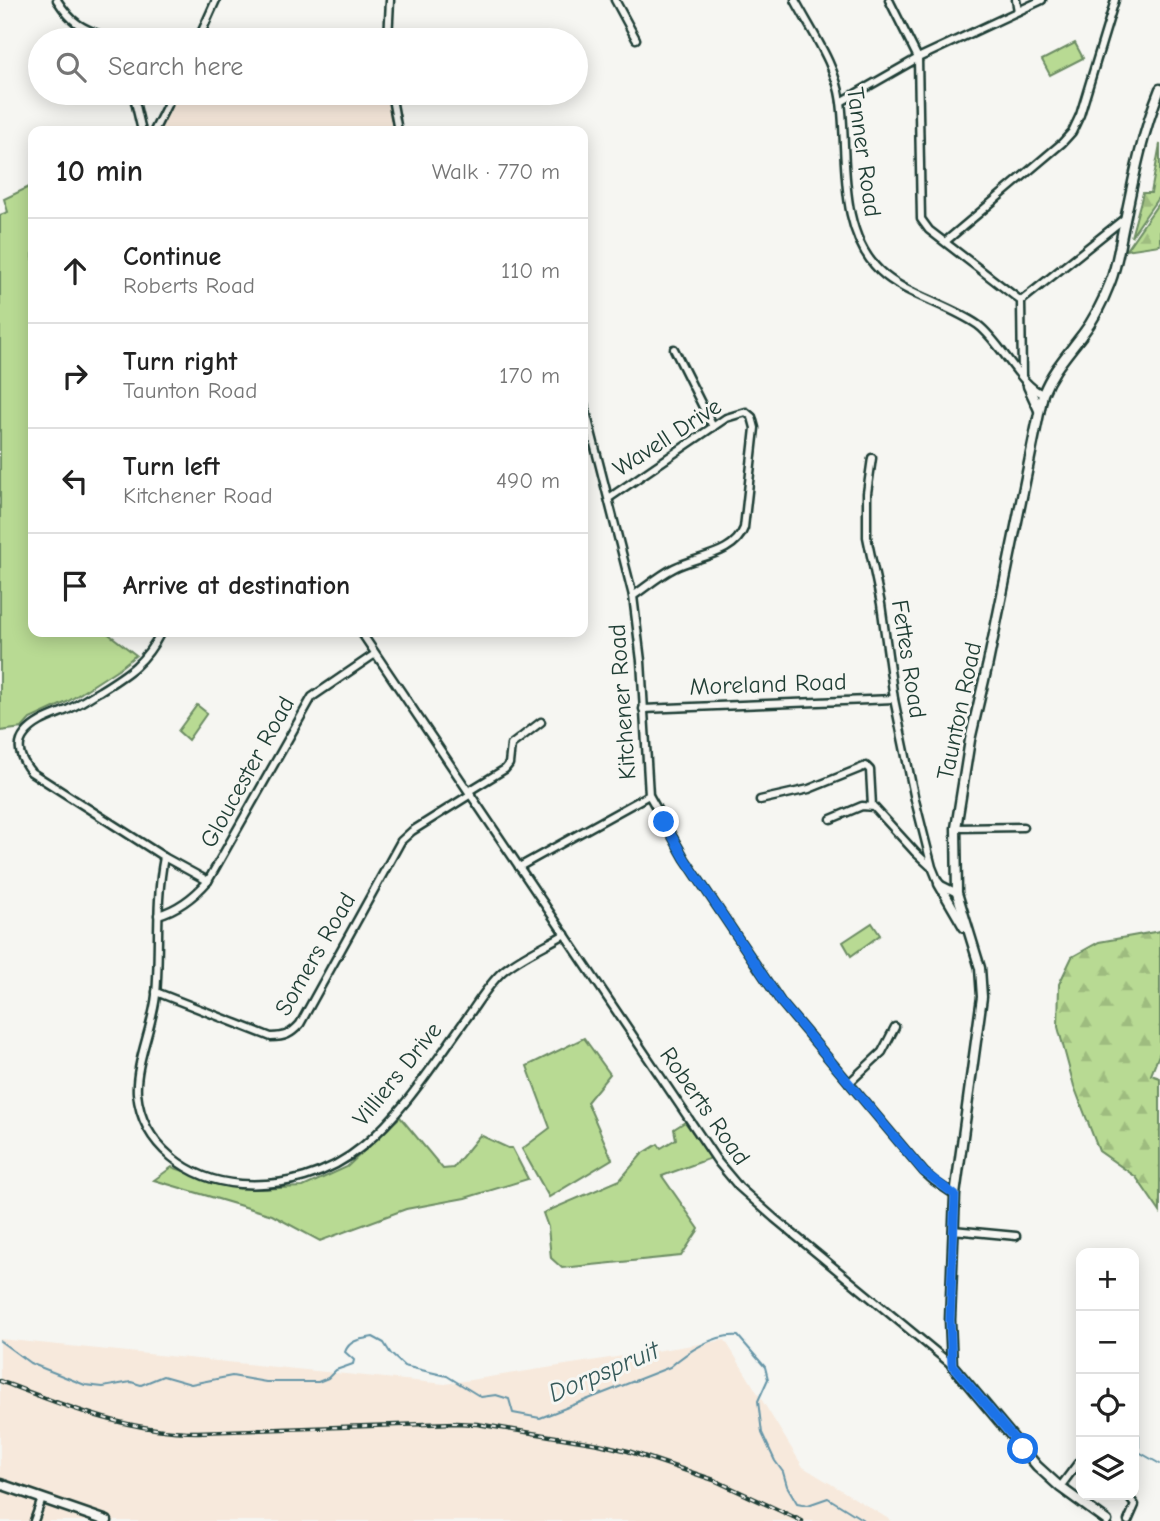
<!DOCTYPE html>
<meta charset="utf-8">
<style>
:root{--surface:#fff;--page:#f2f2f2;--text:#222;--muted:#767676;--line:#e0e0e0}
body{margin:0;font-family:"Comic Neue",sans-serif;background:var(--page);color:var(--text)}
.controls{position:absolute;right:21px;bottom:21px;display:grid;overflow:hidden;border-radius:14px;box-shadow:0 4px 18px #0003}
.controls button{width:63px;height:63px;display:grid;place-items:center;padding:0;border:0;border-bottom:2px solid var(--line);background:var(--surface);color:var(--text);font:35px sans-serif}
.stop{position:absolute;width:21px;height:21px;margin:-16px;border:5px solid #1a73e8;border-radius:50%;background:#fff}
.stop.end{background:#1a73e8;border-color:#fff;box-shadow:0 2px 7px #0008}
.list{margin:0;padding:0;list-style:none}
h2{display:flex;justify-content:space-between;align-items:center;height:91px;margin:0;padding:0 28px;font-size:30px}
h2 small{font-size:23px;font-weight:400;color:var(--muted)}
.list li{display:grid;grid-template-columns:46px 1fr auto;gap:21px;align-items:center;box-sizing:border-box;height:105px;padding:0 28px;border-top:2px solid var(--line)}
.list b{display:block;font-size:26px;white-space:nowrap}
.list p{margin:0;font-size:23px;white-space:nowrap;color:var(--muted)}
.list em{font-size:23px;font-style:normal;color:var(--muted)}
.icon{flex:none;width:38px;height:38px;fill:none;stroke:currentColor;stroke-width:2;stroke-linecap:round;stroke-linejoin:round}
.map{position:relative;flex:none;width:1160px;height:1521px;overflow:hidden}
.search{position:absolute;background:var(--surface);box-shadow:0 4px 18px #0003;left:28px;top:28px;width:560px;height:77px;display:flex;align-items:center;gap:18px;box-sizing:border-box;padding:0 24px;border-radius:38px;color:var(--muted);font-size:26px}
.panel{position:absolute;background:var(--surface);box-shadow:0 4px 18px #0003;left:28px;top:126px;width:560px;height:511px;border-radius:14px}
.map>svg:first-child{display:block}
</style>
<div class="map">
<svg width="1160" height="1521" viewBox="0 0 1160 1521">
<defs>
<pattern id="forest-firs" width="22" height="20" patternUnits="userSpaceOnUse" patternTransform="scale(1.75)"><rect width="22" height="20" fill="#b8da93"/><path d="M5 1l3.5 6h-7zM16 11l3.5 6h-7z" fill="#9ebc7f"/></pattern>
</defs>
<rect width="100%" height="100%" fill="#f6f6f2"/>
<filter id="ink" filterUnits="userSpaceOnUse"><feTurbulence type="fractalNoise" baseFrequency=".0143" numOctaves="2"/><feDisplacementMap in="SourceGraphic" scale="14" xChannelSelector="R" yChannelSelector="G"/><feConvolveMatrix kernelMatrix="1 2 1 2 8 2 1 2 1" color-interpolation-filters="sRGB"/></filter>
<g filter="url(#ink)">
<g fill="#f7e9dc">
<polygon points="177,93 392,93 397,131 155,131"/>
<polygon points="0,1339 445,1384 725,1340 803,1467 892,1521 0,1521"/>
</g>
<g fill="url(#forest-firs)" stroke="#6c8c64" stroke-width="2">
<polygon points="1160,144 1160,195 1131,237 1143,193 1151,193"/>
<polygon points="1160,201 1160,245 1126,250"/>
<polygon points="1160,931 1160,1052 1151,1075 1160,1078 1160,1212 1136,1177 1099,1151 1074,1086 1058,1027 1059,984 1072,957 1099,942"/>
</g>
<g fill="#b8da93" stroke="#6c8c64" stroke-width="2">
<polygon points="1075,43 1083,58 1050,75 1042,60"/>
<polygon points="33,185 33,632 106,632 136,655 121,667 67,702 30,719 22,728 0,731 0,215 8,212 4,199"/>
<polygon points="197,705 207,713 188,740 178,731"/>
<polygon points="872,923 880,935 851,956 843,942"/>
<polygon points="584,1038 610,1074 587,1102 612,1159 549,1197 522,1149 550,1128 527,1066"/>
<polygon points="400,1117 443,1169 453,1168 480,1135 508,1148 512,1148 528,1179 465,1198 406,1209 320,1241 272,1215 154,1180 172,1167 227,1186 256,1189 303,1187 347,1167"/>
<polygon points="685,1122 711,1158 662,1176 699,1229 681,1256 562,1268 551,1258 548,1227 543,1213 620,1180 642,1154 658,1144 661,1148 676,1139 674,1129"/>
</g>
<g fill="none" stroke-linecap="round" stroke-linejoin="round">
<g stroke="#6595a7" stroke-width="2">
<path d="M0,1341l30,22 55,22 18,2 28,-5 10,3 22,-9 28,8 41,-8 34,6h52l10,-4 8,-8 17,-6 1,-4 -9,-8c4,-12 16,-13 28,-15l11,6 7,11 13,12 43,10 34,21 15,-2 13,4 4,14 27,5 130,-51c17,-15 44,-33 68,-31l27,31 3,12 -10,22 4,32 13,28 8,11 4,14 10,17 11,2 20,-7 37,23"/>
<polyline points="1134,1431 1139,1435 1139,1452 1160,1464"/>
</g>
<g stroke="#1f3d34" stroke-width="11">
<g id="street">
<path d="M57,0c18,28 28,29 57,40"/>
<polyline points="615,0 636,39"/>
<path d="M795,0c17,32 41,65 46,102 7,53 -4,128 39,169 25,24 68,33 98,54 23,17 43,62 65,69"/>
<polyline points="889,0 918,58 921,219 929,230 1021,301 1022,376"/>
<polyline points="1016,0 1018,11"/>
<polyline points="198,40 216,0"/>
<polyline points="388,40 390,0"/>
<polyline points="133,93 142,131"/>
<polyline points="391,93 398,131"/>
<polyline points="841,102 918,58 1042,0"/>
<polyline points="154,131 173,93"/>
<polyline points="946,241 1062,143 1072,132 1080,115 1115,0"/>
<polyline points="1021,301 1125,218"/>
<polyline points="674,349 713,427"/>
<polyline points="583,400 633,596 641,661 649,795 685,859 781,1002 924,1172 934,1181 955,1195"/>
<polyline points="872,458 867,493 867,537 881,604 894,699 915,800 932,867 939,884 957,893"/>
<path d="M609,498l117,-80 20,-6 6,5 3,11 -11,100c-10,27 -47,28 -70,40 -14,7 -28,19 -41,28"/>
<path d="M161,632c-16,31 -32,41 -61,59 -11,6 -22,14 -33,19 -14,6 -32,11 -42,24 -11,13 -3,27 6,38l133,85 44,24"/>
<polyline points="361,632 718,1162 739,1187 774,1218 952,1365"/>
<polyline points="643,709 894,699"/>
<polyline points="469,791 505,769 509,764 511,745 541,722"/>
<polyline points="760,800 809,789 866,766 870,770 872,806"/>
<polyline points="831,819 862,806 874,807 915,852 930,866"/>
<polyline points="956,828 1023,827"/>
<path d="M164,857c-9,46 -4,92 -8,138 -3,31 -21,69 -19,98 5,53 52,87 103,91 44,3 88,-9 123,-38 42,-35 71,-83 103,-127 11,-15 22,-34 36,-47 17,-15 43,-26 63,-38"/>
<polyline points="519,867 649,795"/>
<path d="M158,915c21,-6 36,-18 50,-34l104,-184 63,-43"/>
<path d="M156,992l115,45c14,0 20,-3 29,-13l101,-183 11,-10 59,-37"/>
<polyline points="849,1083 882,1052 895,1027"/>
<polyline points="953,1230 1016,1236"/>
<polyline points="1060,1487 1081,1459"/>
<polyline points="1127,1495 1135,1505 1128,1521"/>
<polyline points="34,1521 42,1499"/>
</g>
</g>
<g stroke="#1f3d34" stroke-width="13">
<g id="secondary">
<polyline points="1028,386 1039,410"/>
<polyline points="939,884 964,927"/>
<polyline points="0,1484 107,1521"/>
<path d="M1107,1521l-47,-34 -23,-21 -85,-101 -2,-45 5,-125 27,-198 -2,-29 -23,-75 -1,-65 14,-88 18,-77 55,-269c9,-23 24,-39 39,-59 12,-15 21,-34 28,-52 8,-20 10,-42 15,-63 9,-44 18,-89 35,-131"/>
</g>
</g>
<use href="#street" stroke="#f6f6f2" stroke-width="6"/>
<use href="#secondary" stroke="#f6f6f2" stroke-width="8"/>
<g stroke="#1f3d34" stroke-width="4.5">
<path id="rail" d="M0,1381c65,25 127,51 198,51l257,-9 22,1 122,20 29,7 86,29 88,41"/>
</g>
<use href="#rail" stroke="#f6f6f2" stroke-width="2" stroke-dasharray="5" stroke-linecap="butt"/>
</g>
</g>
<g fill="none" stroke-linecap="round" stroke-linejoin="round" filter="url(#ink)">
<polyline stroke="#1a73e8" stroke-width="9" points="664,822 685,859 781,1002 924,1172 955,1195 950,1320 952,1365 1023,1449"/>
</g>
<g text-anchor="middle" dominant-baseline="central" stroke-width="6" stroke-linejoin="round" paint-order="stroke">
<g font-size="24" fill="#1f3d34" stroke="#f6f6f2">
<text transform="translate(864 152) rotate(82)">Tanner Road</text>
<text transform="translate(667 437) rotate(-33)">Wavell Drive</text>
<text transform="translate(909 659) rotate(81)">Fettes Road</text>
<text transform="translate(768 684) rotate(-2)">Moreland Road</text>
<text transform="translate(622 702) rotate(-94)">Kitchener Road</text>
<text transform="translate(959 711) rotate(-78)">Taunton Road</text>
<text transform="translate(247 772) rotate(-61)">Gloucester Road</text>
<text transform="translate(315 954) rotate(-60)">Somers Road</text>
<text transform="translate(397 1074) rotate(-51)">Villiers Drive</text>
<text transform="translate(705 1106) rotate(55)">Roberts Road</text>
</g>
<g font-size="26" font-style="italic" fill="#365a5a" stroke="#f6f6f2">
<text transform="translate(604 1372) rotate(-23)">Dorpspruit</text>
</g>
</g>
</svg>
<div class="controls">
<button>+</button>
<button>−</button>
<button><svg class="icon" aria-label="locate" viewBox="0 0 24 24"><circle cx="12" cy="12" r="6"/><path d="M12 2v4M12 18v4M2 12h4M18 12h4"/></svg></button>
<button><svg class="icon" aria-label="layers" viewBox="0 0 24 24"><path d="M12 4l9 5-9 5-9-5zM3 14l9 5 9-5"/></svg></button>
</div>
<div class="stop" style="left:1023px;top:1449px"></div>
<div class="stop end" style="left:664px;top:822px"></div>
<div class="search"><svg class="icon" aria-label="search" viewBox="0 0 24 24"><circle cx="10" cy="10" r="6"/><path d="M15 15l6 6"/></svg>Search here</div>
<section class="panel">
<h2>10 min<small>Walk · 770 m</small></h2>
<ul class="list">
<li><svg class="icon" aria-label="ahead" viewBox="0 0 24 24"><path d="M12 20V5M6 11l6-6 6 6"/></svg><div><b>Continue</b><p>Roberts Road</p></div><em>110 m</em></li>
<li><svg class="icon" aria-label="right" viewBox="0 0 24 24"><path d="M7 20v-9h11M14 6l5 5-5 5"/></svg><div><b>Turn right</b><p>Taunton Road</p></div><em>170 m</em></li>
<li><svg class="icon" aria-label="left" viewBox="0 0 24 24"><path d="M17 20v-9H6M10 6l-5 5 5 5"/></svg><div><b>Turn left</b><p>Kitchener Road</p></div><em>490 m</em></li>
<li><svg class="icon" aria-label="arrive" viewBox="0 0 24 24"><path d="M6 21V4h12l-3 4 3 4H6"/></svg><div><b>Arrive at destination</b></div></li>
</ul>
</section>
</div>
